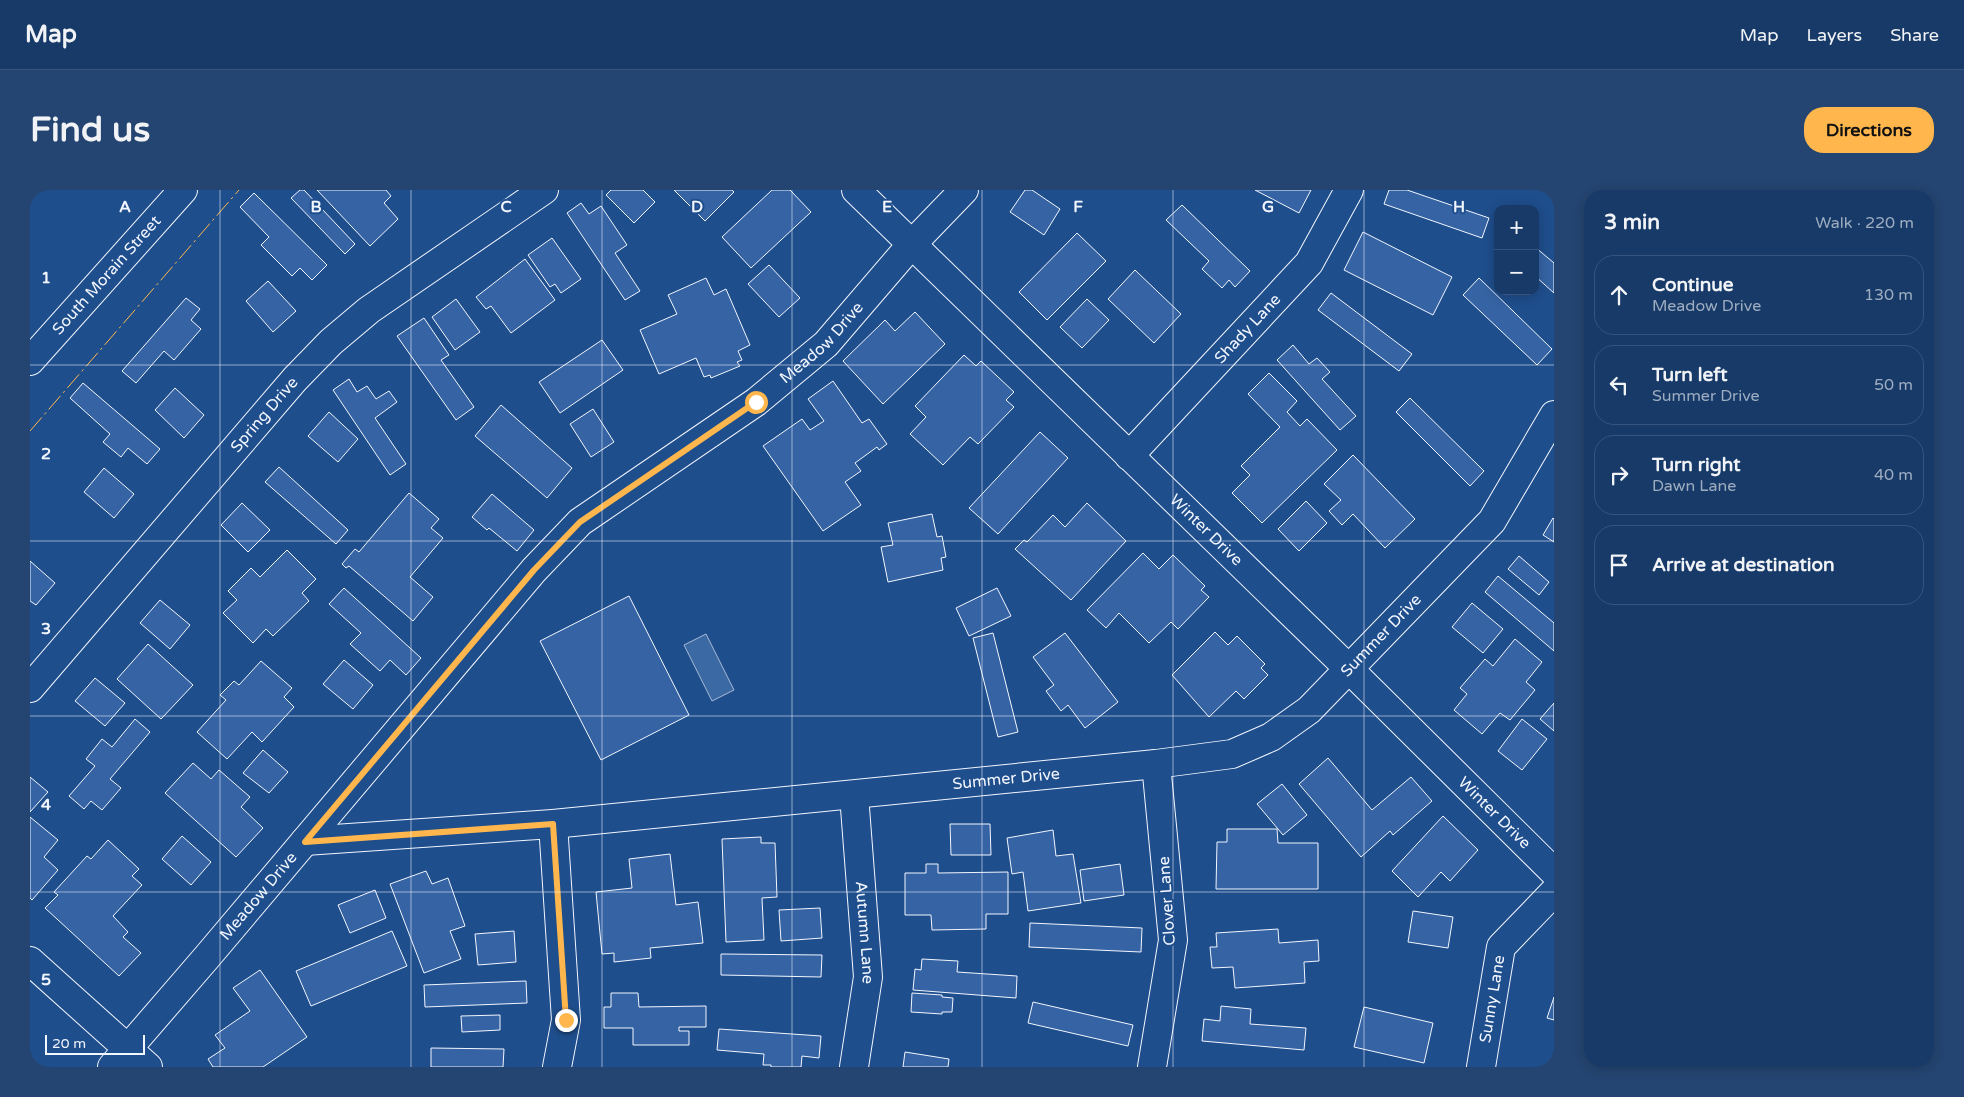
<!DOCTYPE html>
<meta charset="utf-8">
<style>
:root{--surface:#173a69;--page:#244571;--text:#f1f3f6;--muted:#9eadc0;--line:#36547d;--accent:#ffb74d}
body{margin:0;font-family:"Varela Round",sans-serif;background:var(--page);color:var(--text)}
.controls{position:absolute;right:15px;top:15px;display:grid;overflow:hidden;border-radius:10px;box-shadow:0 2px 12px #0003}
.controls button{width:45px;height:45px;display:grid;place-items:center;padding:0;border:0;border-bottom:1px solid var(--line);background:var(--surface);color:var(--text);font:25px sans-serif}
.scale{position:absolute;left:15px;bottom:12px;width:100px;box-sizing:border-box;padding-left:5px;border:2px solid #f2f6ff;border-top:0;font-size:14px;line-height:18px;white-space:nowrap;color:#f2f6ff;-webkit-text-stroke:4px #1f4e8c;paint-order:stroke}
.stop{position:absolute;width:15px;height:15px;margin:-11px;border:4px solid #ffb74d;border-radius:50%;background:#fff}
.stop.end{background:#ffb74d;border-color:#fff;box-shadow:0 1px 5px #0008}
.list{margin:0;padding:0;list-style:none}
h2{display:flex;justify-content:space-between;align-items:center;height:65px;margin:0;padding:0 20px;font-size:21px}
h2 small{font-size:16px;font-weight:400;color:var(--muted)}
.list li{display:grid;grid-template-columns:32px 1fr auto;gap:15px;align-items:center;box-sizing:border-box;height:80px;margin:0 10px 10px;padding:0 10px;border:1px solid var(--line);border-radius:20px}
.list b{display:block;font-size:19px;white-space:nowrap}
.list p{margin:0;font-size:16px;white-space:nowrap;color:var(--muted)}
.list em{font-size:16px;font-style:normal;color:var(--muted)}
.icon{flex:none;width:28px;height:28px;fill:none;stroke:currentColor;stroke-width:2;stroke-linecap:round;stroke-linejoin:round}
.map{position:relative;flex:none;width:1524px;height:877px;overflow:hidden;border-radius:20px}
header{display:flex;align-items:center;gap:30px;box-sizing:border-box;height:70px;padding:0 25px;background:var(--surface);border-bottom:1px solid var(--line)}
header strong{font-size:24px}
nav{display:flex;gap:28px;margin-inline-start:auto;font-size:18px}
.intro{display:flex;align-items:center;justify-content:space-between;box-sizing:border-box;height:120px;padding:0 30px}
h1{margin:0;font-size:35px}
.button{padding:12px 22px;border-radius:20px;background:var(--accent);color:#111;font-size:18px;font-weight:700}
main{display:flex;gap:30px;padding:0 30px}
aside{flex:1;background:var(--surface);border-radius:20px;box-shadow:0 2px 12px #0003}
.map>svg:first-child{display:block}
</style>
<header>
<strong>Map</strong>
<nav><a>Map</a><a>Layers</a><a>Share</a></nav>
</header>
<div class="intro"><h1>Find us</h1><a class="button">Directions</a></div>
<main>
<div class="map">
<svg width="1524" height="877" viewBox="0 0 1524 877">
<rect width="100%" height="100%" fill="#1f4e8c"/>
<polygon fill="#3b69a3" stroke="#a8bbd7" points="676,444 704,500 682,511 654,455"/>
<g fill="#3563a3" stroke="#f2f6ff">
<polygon points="270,0 274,0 325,54 315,64 261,8"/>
<polygon points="287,0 356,0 361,6 354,13 368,29 340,56"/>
<polygon points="581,0 613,0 625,12 604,33 576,5"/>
<polygon points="644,0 702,0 704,2 675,31"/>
<polygon points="742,0 760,0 781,22 721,78 692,47"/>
<polygon points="995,0 1002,0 1030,19 1014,45 980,22"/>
<polygon points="1225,0 1281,0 1269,23"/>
<polygon points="1359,0 1377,0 1459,28 1452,48 1354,14"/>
<polygon points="224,3 297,75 282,90 270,78 262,86 231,55 239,47 210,17"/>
<polygon points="551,13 559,24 571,16 597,55 585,63 610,101 595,110 537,23"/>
<polygon points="1152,15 1220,81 1205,97 1199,90 1192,98 1172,79 1179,71 1136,30"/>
<polygon points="1333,42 1422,87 1403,125 1314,80"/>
<polygon points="1047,43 1076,71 1017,130 989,102"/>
<polygon points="522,48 551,89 531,103 525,94 520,97 498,65"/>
<polygon points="1505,57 1524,73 1524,103 1505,86"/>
<polygon points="495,69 525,110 481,143 461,116 456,119 446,107"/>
<polygon points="739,75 770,108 749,127 718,94"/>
<polygon points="1105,80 1151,124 1124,153 1078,109"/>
<polygon points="676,88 684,105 696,99 720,155 708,161 712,170 707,172 710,176 681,188 680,185 674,187 666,168 629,184 610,140 647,124 638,105"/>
<polygon points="1449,88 1522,159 1507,175 1433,105"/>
<polygon points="238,91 266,121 243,142 216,111"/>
<polygon points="1301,103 1382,164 1369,181 1288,120"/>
<polygon points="156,108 170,119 161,130 171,139 144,170 134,161 106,193 92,181"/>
<polygon points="426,109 450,142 425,160 402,127"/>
<polygon points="1057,109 1079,130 1052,158 1030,137"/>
<polygon points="885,122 915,154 853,214 813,171 855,130 865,141"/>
<polygon points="394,128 419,165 411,170 444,217 426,230 367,146"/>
<polygon points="572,150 593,180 530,223 509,192"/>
<polygon points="1263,155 1279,174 1287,168 1300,182 1292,189 1326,226 1310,240 1247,170"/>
<polygon points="934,165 946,176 951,171 984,202 976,210 984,217 948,254 940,247 913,275 880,244 896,227 885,216"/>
<polygon points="1239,183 1267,211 1257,222 1270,236 1277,229 1307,260 1232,333 1202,303 1220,285 1211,276 1250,237 1218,204"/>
<polygon points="319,189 327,202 337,196 346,209 359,201 367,212 345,228 376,274 360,285 303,200"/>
<polygon points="803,191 832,233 839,229 857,254 849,260 847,257 825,273 831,281 815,292 831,315 793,341 733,256 772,229 780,240 794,231 778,209"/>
<polygon points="53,193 130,259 117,274 98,258 91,267 73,252 80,244 40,208"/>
<polygon points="145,198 174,225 154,248 125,220"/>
<polygon points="1380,208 1454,281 1440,296 1366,222"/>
<polygon points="471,215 542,278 517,308 445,246"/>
<polygon points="563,219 584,252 561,267 540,234"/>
<polygon points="299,222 328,249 308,272 278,246"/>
<polygon points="1010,242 1038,268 968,344 939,318"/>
<polygon points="1323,265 1385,329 1355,358 1323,324 1312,335 1299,321 1311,310 1294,294"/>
<polygon points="249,277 318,340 306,354 235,292"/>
<polygon points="74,278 104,304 84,328 54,302"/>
<polygon points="379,303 409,329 401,338 413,348 380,387 403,407 383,431 319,376 316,378 312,374 325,359 329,362"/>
<polygon points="462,304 504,340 487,361 459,338 457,340 442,327"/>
<polygon points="1276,311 1297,333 1269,361 1248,339"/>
<polygon points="212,313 240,340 218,362 191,335"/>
<polygon points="1057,313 1096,351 1041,410 985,359 994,350 997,352 1023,325 1035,337"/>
<polygon points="902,324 907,347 912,346 916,367 911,368 913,380 858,392 851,357 863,355 858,333"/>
<polygon points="1523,328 1524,329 1524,352 1513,345"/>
<polygon points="257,360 286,389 272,403 279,411 243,446 236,439 223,453 193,423 207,410 198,401 221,378 230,387"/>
<polygon points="1113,363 1129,379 1143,365 1175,396 1171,400 1179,407 1148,439 1141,432 1119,453 1089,423 1076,438 1057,420"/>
<polygon points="1489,366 1519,392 1509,405 1478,379"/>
<polygon points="0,371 25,393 6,415 0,411"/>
<polygon points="1468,386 1524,433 1524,461 1455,402"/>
<polygon points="314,398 391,468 376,485 360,470 350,481 320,454 331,443 299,414"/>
<polygon points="967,398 981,426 939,446 926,418"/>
<polygon points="599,406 659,525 571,570 510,451"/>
<polygon points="130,410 160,435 140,459 110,433"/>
<polygon points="1442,413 1473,439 1453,463 1422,437"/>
<polygon points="1185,442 1198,455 1207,446 1235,474 1231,478 1238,485 1214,509 1206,501 1179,527 1142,485"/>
<polygon points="963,443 988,542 968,547 943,448"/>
<polygon points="1035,443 1088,512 1055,538 1038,515 1031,521 1016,501 1024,495 1003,467"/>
<polygon points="1485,449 1512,472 1496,492 1505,500 1480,530 1470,523 1452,544 1424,520 1437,504 1430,498 1455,469 1463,476"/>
<polygon points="118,454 163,495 131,529 87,489"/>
<polygon points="314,470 343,495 323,519 293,494"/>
<polygon points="231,471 262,498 254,507 264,517 232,552 222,542 197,569 167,542 196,510 190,505 204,491 209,495"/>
<polygon points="65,488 95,513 75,536 45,511"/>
<polygon points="1524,513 1524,541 1510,529"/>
<polygon points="105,529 120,542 80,589 91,598 72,620 61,611 54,619 39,606 65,576 56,569 72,549 82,557"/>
<polygon points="1492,529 1517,549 1492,580 1468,561"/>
<polygon points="233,560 258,582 239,603 213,583"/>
<polygon points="1298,568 1342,620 1381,587 1402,611 1363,645 1360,641 1331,667 1269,594"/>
<polygon points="163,573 181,589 189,580 220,607 211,617 233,638 206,667 135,603"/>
<polygon points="0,587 18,602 0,622"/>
<polygon points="1252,594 1277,625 1253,645 1227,614"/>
<polygon points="1413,626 1448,660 1420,691 1411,682 1388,707 1362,681"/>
<polygon points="0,627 28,650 14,667 28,680 2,710 0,708"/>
<polygon points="920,634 960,634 961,665 921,665"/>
<polygon points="1197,639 1247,639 1248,653 1288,653 1288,699 1186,699 1187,652 1197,652"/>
<polygon points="1023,640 1026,666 1043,664 1051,713 998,721 993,682 982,684 977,648"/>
<polygon points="152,646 181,672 161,695 132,669"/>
<polygon points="731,647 731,653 745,653 747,707 732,708 734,750 696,752 692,649"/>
<polygon points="78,650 109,679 102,686 112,695 83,726 98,742 93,747 111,763 89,786 15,718 28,705 24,702 57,666 61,669"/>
<polygon points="640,664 646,715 668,712 673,753 620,758 621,768 584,772 584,763 572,764 566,702 602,698 599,669"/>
<polygon points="896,674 908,674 908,683 978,682 978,724 956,724 956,739 902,740 901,725 875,725 875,683 896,683"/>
<polygon points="1090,674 1094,705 1054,711 1050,680"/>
<polygon points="396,681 402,694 418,688 435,736 420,741 431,769 394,783 360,694"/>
<polygon points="345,700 356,728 320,743 308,715"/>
<polygon points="790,718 792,748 751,751 749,720"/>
<polygon points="1383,721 1423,727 1418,758 1378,752"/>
<polygon points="1000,733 1112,738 1111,762 999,757"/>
<polygon points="1248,739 1249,753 1288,750 1289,771 1274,772 1275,793 1205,798 1203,777 1182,778 1180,757 1187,757 1186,743"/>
<polygon points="362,741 377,776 281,816 266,781"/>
<polygon points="484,741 486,772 448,775 445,744"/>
<polygon points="691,764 792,765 791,787 691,785"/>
<polygon points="892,769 928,771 927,782 987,786 986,808 883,800 885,779 891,780"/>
<polygon points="230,780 277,847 233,877 183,877 178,869 195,858 185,845 220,821 203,798"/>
<polygon points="496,791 497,813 395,817 394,795"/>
<polygon points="581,803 608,803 609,817 676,816 676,837 649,837 649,841 659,841 659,855 603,855 603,838 574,838 574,817 581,817"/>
<polygon points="882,803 912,805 912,807 923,808 922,822 912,822 912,824 881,822"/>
<polygon points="1524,807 1524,830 1517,828"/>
<polygon points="1003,812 1103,835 1098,856 998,833"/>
<polygon points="1191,816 1221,819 1220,834 1276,838 1274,860 1172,851 1174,829 1190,831"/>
<polygon points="1334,817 1403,833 1394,873 1324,857"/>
<polygon points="470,825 470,840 432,842 431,826"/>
<polygon points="689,839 791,846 789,868 772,866 771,877 741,877 741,875 733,875 734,864 687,860"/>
<polygon points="401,858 474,859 473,877 401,877"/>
<polygon points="875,862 919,869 918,877 873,877"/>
</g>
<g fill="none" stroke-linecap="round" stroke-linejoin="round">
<g stroke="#f2f6ff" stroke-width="30">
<g id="minor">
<path id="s1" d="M826,0l492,478 206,204"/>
<path id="s2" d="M0,171l153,-171"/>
<path id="s3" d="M1099,266l180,-193 40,-73"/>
<path id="s4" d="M0,498l265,-309 36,-37 38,-32 175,-120"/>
<path id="s5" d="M824,605l14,182 -14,90"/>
<polyline points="523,634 536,830 527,877"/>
<path id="s6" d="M275,651l248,-17 603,-60 76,-10 39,-17 38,-27 183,-189 62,-106"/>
<polyline points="0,771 118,877"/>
<path id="s7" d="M82,877l95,-110 327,-387 46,-48 176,-120 70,-58 85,-99 53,-55"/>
<polyline points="1122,877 1143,750 1126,574"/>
<path id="s8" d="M1451,877l20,-120 53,-55"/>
</g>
</g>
<use href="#minor" stroke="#1f4e8c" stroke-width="28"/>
<polyline stroke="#ffb74d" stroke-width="1" stroke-dasharray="18 4 2.5 4" stroke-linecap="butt" points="0,241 209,0"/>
</g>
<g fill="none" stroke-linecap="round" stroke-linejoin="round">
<polyline stroke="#ffb74d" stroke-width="6" points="536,830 523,634 275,652 504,380 550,332 726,212"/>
</g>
<path fill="none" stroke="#f2f6ff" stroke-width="1" stroke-opacity="0.55" d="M190,0v877M381,0v877M572,0v877M762,0v877M952,0v877M1143,0v877M1334,0v877M0,175h1524M0,351h1524M0,526h1524M0,702h1524"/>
<g text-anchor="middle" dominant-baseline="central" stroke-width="4" stroke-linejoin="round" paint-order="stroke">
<g font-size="16" fill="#f2f6ff" stroke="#1f4e8c">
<text stroke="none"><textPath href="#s2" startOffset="115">South Morain Street</textPath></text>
<text stroke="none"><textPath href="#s3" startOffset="174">Shady Lane</textPath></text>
<text stroke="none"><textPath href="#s7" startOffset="1020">Meadow Drive</textPath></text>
<text stroke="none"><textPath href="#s4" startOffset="360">Spring Drive</textPath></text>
<text stroke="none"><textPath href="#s1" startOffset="488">Winter Drive</textPath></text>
<text stroke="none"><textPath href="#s6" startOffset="1124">Summer Drive</textPath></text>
<text stroke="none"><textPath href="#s6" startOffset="704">Summer Drive</textPath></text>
<text stroke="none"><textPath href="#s1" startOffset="892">Winter Drive</textPath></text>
<text stroke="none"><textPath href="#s7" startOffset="225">Meadow Drive</textPath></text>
<text transform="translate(1137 711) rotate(-94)">Clover Lane</text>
<text stroke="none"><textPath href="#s5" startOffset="138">Autumn Lane</textPath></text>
<text stroke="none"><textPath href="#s8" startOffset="69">Sunny Lane</textPath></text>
</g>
</g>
<g font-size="16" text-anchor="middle" font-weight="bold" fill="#f2f6ff" stroke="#1f4e8c" stroke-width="4" stroke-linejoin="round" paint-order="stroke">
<text x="95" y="22">A</text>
<text x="286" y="22">B</text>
<text x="476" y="22">C</text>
<text x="667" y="22">D</text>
<text x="857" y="22">E</text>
<text x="1048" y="22">F</text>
<text x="1238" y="22">G</text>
<text x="1429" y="22">H</text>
<text x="16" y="93">1</text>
<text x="16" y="269">2</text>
<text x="16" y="444">3</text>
<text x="16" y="620">4</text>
<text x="16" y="795">5</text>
</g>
</svg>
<div class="controls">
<button>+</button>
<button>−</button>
</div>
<div class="scale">20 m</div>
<div class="stop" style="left:726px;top:212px"></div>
<div class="stop end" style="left:536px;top:830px"></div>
</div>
<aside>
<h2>3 min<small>Walk · 220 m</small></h2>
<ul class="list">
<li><svg class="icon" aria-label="ahead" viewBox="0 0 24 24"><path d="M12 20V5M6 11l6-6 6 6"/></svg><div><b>Continue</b><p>Meadow Drive</p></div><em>130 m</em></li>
<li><svg class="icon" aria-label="left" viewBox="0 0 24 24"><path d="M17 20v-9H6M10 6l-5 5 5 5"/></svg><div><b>Turn left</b><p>Summer Drive</p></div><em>50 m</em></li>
<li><svg class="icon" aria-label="right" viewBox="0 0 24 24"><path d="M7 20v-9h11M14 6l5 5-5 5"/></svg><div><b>Turn right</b><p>Dawn Lane</p></div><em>40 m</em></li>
<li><svg class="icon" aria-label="arrive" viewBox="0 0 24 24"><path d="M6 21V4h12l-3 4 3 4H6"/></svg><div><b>Arrive at destination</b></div></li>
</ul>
</aside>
</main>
